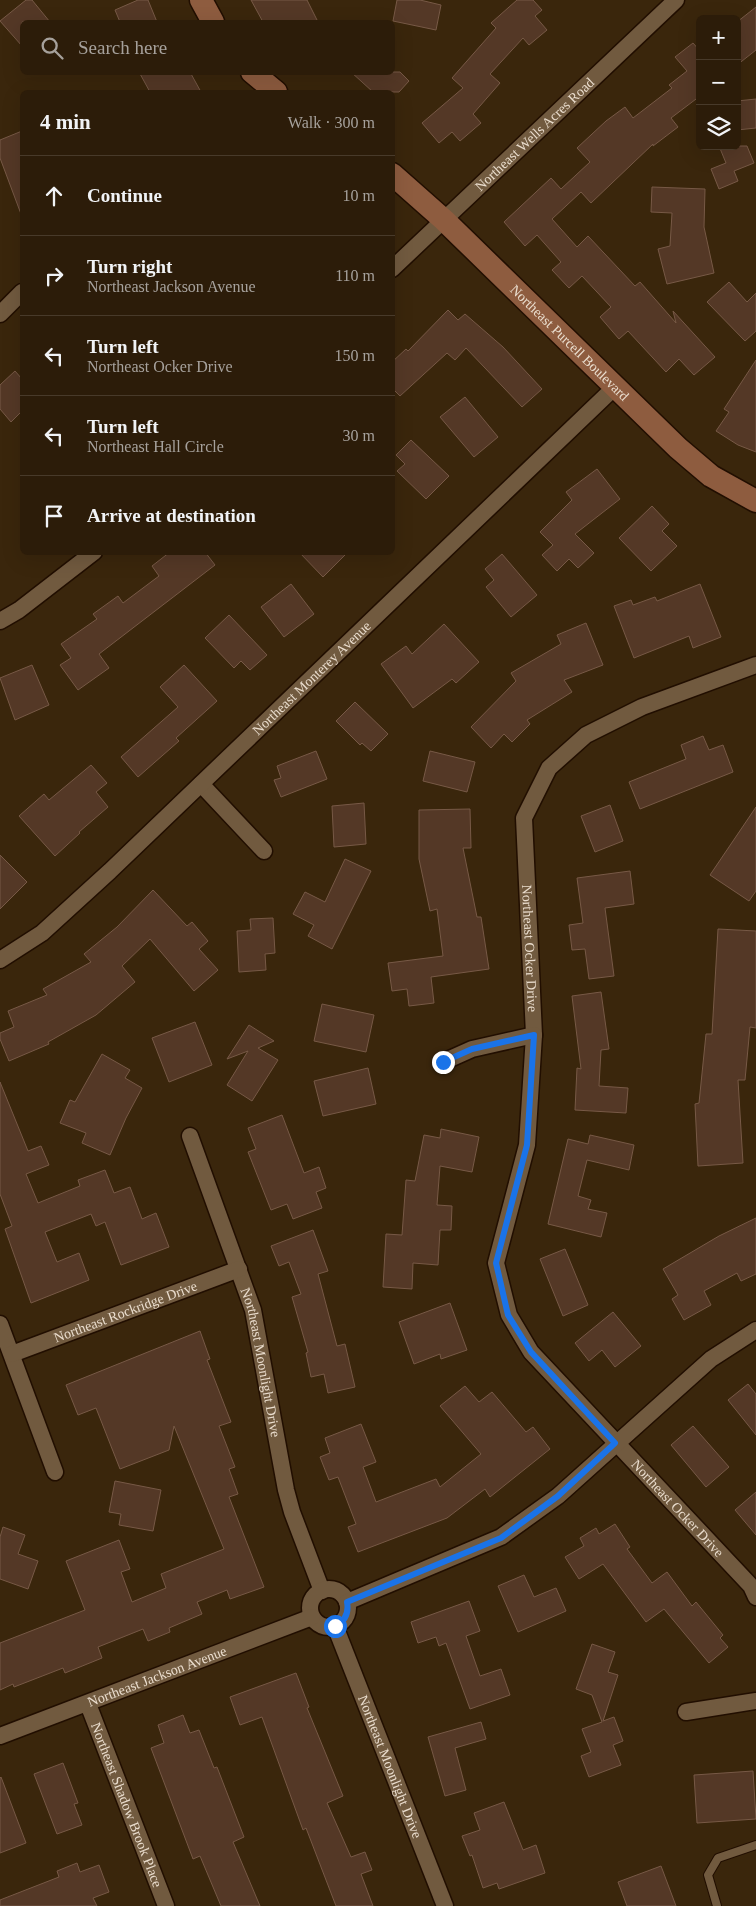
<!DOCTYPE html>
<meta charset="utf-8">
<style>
:root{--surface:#2c1c09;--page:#382917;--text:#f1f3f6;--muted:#a6a19c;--line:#483a2a}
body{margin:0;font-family:"Times New Roman",serif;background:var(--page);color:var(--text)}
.controls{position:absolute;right:15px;top:15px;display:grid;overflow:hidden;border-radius:8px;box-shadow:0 5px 20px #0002}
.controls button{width:45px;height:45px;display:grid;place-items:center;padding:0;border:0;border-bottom:1px solid var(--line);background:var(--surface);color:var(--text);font:25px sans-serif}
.stop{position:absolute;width:15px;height:15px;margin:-11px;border:4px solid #1a73e8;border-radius:50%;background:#fff}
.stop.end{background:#1a73e8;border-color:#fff;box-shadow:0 1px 5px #0008}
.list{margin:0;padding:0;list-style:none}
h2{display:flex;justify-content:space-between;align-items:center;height:65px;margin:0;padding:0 20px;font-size:21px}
h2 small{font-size:16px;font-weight:400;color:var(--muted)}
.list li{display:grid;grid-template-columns:32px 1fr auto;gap:15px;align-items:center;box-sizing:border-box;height:80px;padding:0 20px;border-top:1px solid var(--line)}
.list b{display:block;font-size:19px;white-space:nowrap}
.list p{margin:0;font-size:16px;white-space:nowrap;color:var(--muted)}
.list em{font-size:16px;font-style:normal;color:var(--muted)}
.icon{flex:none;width:28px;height:28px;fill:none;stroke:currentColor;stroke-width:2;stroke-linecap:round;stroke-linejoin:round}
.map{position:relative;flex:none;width:756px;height:1906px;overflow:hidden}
.search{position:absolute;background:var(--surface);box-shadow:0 5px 20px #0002;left:20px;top:20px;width:375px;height:55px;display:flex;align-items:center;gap:12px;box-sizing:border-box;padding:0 18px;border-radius:8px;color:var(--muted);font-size:19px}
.panel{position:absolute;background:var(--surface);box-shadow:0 5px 20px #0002;left:20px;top:90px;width:375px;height:465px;border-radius:8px}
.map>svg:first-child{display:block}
</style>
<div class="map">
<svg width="756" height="1906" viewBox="0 0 756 1906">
<rect width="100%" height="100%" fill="#3a260c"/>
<g fill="#543826" stroke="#775946">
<polygon points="26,0 32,0 50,22 22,22 22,46 0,21"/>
<polygon points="138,0 148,0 157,22 120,22 115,10"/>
<polygon points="251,0 307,0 318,22 263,22"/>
<polygon points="397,0 420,0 441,5 436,30 393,21"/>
<polygon points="517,0 533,0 542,10 535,16 547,30 529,45 523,38 490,74 500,83 473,114 481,123 460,141 452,132 439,143 422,123 463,88 452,78 496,28 491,23"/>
<polygon points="756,7 756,50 737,65 737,22"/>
<polygon points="693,43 700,51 700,96 671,118 678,127 653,146 653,144 591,203 581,192 552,219 577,247 588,236 635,286 640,282 676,323 673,311 715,357 694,375 679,359 666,372 628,331 619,339 600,317 611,307 582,276 569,288 552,270 561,262 537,235 525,246 504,222 551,178 561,189 590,162 577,148 606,121 625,107 633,118 672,88 669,85 687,71 675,57"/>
<polygon points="139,72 190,72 201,92 150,92"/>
<polygon points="351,72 400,72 409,81 399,92 373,92"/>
<polygon points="756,99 756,128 737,130 737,101"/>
<polygon points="22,131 22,213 21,214 0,158 0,140"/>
<polygon points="719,146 747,146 754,163 734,171 738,181 719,189 711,169 726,163"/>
<polygon points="652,187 705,189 704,227 714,273 667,284 658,249 670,246 672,213 651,212"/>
<polygon points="729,282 747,302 756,293 756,331 745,341 707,302"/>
<polygon points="448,310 458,320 465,314 503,347 542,389 522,407 466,348 455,360 447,353 400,396 392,388 392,362 406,349 408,351"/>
<polygon points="756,360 756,452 738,445 716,431 729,412 724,409"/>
<polygon points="15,371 22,379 22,411 11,422 0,409 0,385"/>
<polygon points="465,397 498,437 474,457 440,417"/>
<polygon points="411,440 449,476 426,499 397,471 405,464 396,455"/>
<polygon points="597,469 620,499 575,534 594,553 578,568 569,559 557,571 542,555 553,545 540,532 572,500 566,492"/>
<polygon points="652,506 669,524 662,531 677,546 651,571 619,538"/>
<polygon points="170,552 205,552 215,565 99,654 109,668 78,690 60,665 71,658 61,644 97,619 93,614 118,596 123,603 159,576 152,566"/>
<polygon points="299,552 348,552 323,577"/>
<polygon points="502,554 537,595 511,617 486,587 494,580 485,569"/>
<polygon points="291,584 314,614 284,637 261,607"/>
<polygon points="700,584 721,637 693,648 689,636 634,658 614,606 631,600 633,605 655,597 657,601"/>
<polygon points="229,615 267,655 250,670 241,661 234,668 205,638"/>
<polygon points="586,623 603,665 564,680 572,692 527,720 530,724 512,742 504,734 491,748 471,727 516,681 511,673 561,644 557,635"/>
<polygon points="444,624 479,662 456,683 452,679 413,708 381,664 406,646 412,654"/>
<polygon points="32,665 49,705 15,720 0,678"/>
<polygon points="184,665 217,701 176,738 179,741 138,777 121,757 178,707 160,687"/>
<polygon points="355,702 388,734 371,751 362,743 360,745 336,721"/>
<polygon points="703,736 709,750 723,745 733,772 640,809 629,782 686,759 681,745"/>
<polygon points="316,751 327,779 281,797 274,780 281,778 277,766"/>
<polygon points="430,751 475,762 467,792 423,781"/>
<polygon points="91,765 107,783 96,792 108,807 79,832 80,833 55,856 19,816 44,794 49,800"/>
<polygon points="364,803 366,844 334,847 332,806"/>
<polygon points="610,805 623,841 595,852 581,816"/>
<polygon points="756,807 756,891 749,901 710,875"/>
<polygon points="470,809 471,848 463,848 477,917 481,917 489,969 431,977 434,1003 409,1006 407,989 392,991 388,963 443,956 437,909 430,911 419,859 419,810"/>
<polygon points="0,855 27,882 0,909"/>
<polygon points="345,859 371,871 332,949 308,936 314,925 293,914 305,892 325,902"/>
<polygon points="630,871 634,904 605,908 614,976 589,979 585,949 572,950 569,925 583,923 577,878"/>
<polygon points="153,890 187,926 192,922 208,941 199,949 218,970 194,991 150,939 122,966 135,982 96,1015 48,1042 49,1044 9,1061 0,1039 0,1033 14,1027 8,1011 47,995 43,989 91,962 84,954 117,927"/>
<polygon points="273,918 275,953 265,954 266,970 239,972 237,931 251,930 250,919"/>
<polygon points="718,929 756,931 756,1028 750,1027 745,1080 738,1080 743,1163 698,1166 695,1104 699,1103 706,1034 712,1034"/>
<polygon points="601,992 609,1049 601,1050 599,1086 628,1088 626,1113 575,1110 577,1068 581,1069 572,996"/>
<polygon points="322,1004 374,1015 366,1052 314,1041"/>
<polygon points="195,1022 212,1065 169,1082 152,1038"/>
<polygon points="249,1025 274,1041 258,1048 278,1060 252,1101 227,1085 248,1051 227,1059"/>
<polygon points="102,1054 130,1070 125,1078 142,1088 126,1118 110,1155 82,1143 86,1133 60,1123 70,1100 75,1102"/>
<polygon points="368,1068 376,1104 323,1116 314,1081"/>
<polygon points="0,1082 28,1151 41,1146 49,1165 26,1174 38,1203 80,1186 78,1180 105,1170 114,1193 130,1187 142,1219 156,1213 169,1247 121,1265 105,1222 96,1226 91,1214 45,1232 57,1262 79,1253 89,1280 31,1303 5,1229 12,1226 0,1194"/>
<polygon points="282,1115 304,1173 319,1167 326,1188 316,1192 322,1208 293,1219 287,1204 271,1210 248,1152 256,1149 248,1128"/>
<polygon points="441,1129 479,1137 472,1172 440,1166 437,1205 452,1206 451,1230 440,1230 438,1265 413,1263 412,1289 383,1287 386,1234 402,1235 406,1180 415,1181 424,1135 440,1138"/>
<polygon points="590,1135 634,1145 629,1170 587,1160 578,1196 591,1200 588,1209 607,1213 601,1237 548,1224 568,1139 588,1144"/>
<polygon points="756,1218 756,1274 741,1281 737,1273 704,1291 711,1305 684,1320 672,1299 678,1295 663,1269 719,1236"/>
<polygon points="313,1230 328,1271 318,1274 337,1346 345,1344 355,1387 328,1393 324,1374 311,1377 306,1353 308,1352 292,1297 301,1294 289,1262 279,1266 271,1246"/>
<polygon points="565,1249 588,1305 563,1316 540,1259"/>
<polygon points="450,1303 467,1350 441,1359 440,1354 414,1364 399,1322"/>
<polygon points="613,1312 641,1346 615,1367 602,1350 589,1361 575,1343"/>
<polygon points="200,1331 210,1359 207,1360 231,1422 219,1426 235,1467 229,1469 238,1494 229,1497 264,1587 230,1599 227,1590 197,1602 202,1614 169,1628 170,1632 148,1641 143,1629 98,1647 102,1658 65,1673 63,1668 14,1687 13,1684 0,1690 0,1643 85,1610 66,1561 119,1540 130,1569 121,1572 132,1602 166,1588 161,1574 224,1549 174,1426 169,1450 120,1469 96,1408 78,1415 66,1385"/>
<polygon points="748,1384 756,1394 756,1435 728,1400"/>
<polygon points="465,1386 479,1402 492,1392 526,1432 533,1427 550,1449 490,1497 485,1489 447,1518 358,1552 348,1527 356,1524 338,1477 329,1480 320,1457 330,1453 325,1438 361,1424 376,1462 363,1467 376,1502 436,1479 440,1487 481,1454 440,1406"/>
<polygon points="693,1426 729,1467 706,1487 671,1445"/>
<polygon points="115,1481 161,1490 153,1531 119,1525 121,1514 109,1512"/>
<polygon points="756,1492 756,1535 735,1510"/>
<polygon points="615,1524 630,1547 627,1549 652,1583 667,1572 692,1606 696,1602 723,1635 720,1638 728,1647 709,1663 664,1609 646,1622 603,1564 579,1579 565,1557 584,1546 580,1538 596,1528 599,1534"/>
<polygon points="3,1527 25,1535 18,1554 38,1561 28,1589 0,1579 0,1537"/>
<polygon points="524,1575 534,1597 556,1588 566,1611 518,1632 498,1586"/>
<polygon points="469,1601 480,1631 466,1636 480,1676 501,1669 510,1695 470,1709 446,1643 439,1646 436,1637 418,1643 411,1622"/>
<polygon points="592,1644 615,1652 608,1672 618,1675 603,1721 614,1717 623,1741 613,1745 621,1765 589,1777 581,1756 591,1752 582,1729 602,1722 592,1695 576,1689"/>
<polygon points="296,1673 309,1707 307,1708 343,1796 327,1803 351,1857 365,1852 372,1870 361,1874 373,1906 336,1906 306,1828 303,1830 262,1717 240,1725 230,1697"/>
<polygon points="183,1715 190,1733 199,1730 214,1768 217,1767 244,1837 233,1842 260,1906 221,1906 200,1856 193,1859 151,1748 164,1743 158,1725"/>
<polygon points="481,1722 486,1739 455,1748 466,1790 445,1796 428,1737"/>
<polygon points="63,1763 78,1803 74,1804 82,1825 57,1834 34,1774"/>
<polygon points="753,1771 756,1819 697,1823 694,1775"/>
<polygon points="1,1777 26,1843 0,1853 0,1778"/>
<polygon points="504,1802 523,1850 536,1845 545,1873 499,1889 497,1883 483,1888 472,1855 470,1856 462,1836 480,1830 474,1813"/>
<polygon points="77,1863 80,1872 99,1865 109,1892 93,1898 97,1906 0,1906 0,1900 59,1877 57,1871"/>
<polygon points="661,1866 676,1906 627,1906 618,1882"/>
</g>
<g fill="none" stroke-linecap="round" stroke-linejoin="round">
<g stroke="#210e00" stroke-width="10">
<polyline id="lane" points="717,1906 708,1875 718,1858 756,1845"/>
</g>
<g stroke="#210e00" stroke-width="19">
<g id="street">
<path id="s1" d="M392,269l284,-269"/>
<polyline points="0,314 22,292"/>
<polyline points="0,621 19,610 94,552"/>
<path id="s2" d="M756,665l-114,42 -56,28 -37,33 -25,50 10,217 -7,110 -31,118 13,52 22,37 220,234 5,11"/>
<polyline points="201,784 264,851"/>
<path id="s3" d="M0,960l42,-27 68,-62 506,-485"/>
<polyline points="443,1062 472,1049 534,1035"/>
<path id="s4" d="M190,1136l63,174 33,180 6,22 30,79"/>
<polyline points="0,1324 55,1472"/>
<path id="s5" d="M12,1354l227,-85"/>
<circle cx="329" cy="1608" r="19"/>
<polyline points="347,1602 501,1537 558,1496 711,1359 756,1330"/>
<path id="s6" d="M335,1626l110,280"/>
<path id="s7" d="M88,1704l78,202"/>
<polyline points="686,1712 756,1701"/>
<path id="s8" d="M0,1736l312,-119"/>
</g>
</g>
<g stroke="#210e00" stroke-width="25">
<g id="secondary">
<polyline points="201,0 213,22"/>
<polyline points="252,72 276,92"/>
<path id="s9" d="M392,174l52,46 234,228 33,28 45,25"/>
</g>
</g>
<use href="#lane" stroke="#715a3f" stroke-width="8"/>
<use href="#street" stroke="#715a3f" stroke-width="16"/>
<use href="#secondary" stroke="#8e5c3f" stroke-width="22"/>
</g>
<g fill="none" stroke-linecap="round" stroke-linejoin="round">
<path stroke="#1a73e8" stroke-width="6" d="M335,1626c11,-5 14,-13 12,-24l154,-64 57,-42 57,-53 -84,-91 -23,-37 -12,-52 31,-118 7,-110 -62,14 -29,13"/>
</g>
<g text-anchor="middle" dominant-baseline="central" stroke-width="4" stroke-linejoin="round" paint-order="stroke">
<g font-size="14" fill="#eaddce" stroke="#301c03">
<text stroke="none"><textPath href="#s1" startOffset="196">Northeast Wells Acres Road</textPath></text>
<text stroke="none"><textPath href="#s9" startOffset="245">Northeast Purcell Boulevard</textPath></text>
<text stroke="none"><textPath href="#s3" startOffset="421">Northeast Monterey Avenue</textPath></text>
<text stroke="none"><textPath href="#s2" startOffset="420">Northeast Ocker Drive</textPath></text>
<text stroke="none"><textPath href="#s5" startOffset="121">Northeast Rockridge Drive</textPath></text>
<text stroke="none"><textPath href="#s4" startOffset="238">Northeast Moonlight Drive</textPath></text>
<text stroke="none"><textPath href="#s2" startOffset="1050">Northeast Ocker Drive</textPath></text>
<text stroke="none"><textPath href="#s8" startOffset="168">Northeast Jackson Avenue</textPath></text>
<text stroke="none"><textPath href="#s6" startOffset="151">Northeast Moonlight Drive</textPath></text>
<text stroke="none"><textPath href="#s7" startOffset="108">Northeast Shadow Brook Place</textPath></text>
</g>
</g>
</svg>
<div class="controls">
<button>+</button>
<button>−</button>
<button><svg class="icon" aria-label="layers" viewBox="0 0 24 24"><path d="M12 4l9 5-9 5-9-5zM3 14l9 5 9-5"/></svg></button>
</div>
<div class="stop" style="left:335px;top:1626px"></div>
<div class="stop end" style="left:443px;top:1062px"></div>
<div class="search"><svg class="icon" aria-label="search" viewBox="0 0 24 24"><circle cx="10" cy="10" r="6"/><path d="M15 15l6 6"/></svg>Search here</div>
<section class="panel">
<h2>4 min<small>Walk · 300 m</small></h2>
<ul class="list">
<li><svg class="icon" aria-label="ahead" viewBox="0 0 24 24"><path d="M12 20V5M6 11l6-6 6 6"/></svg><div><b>Continue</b></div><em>10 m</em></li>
<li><svg class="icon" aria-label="right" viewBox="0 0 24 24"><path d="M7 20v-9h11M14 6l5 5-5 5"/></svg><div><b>Turn right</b><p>Northeast Jackson Avenue</p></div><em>110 m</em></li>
<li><svg class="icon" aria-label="left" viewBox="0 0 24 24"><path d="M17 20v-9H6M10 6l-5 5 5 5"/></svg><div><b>Turn left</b><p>Northeast Ocker Drive</p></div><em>150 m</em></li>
<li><svg class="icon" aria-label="left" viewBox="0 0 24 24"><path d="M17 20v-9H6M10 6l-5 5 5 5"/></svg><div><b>Turn left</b><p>Northeast Hall Circle</p></div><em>30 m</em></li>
<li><svg class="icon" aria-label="arrive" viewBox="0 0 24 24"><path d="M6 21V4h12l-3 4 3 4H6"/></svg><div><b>Arrive at destination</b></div></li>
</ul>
</section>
</div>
